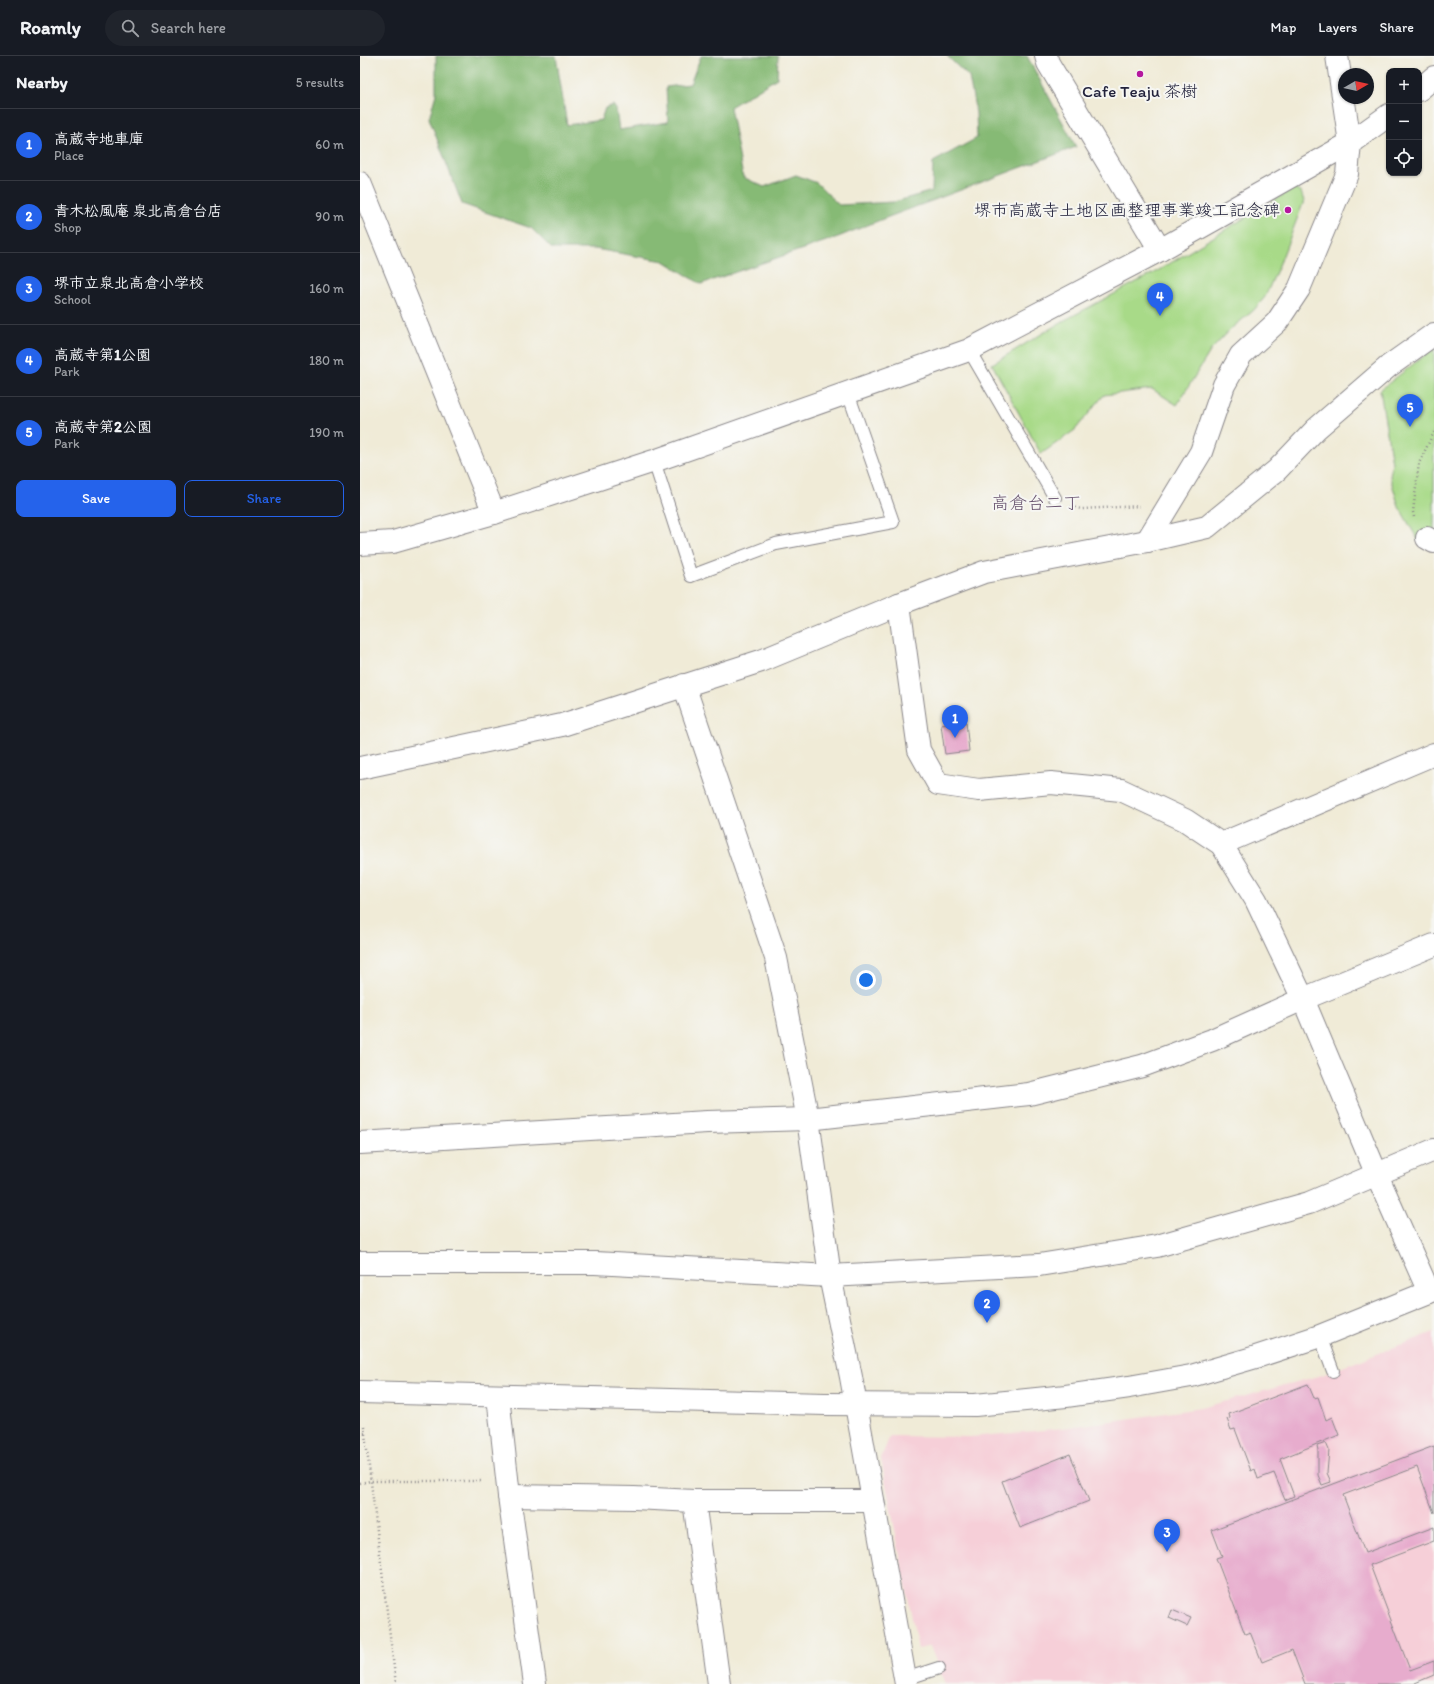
<!DOCTYPE html>
<meta charset="utf-8">
<style>
:root{--surface:#171b24;--page:#20242c;--text:#f1f3f6;--muted:#9ea1a6;--line:#363941;--accent:#2563eb}
body{margin:0;font-family:Itim,"Klee One",sans-serif;background:var(--page);color:var(--text)}
.controls{position:absolute;right:12px;top:12px;display:grid;overflow:hidden;border-radius:8px;box-shadow:0 1px 3px #0004}
.controls button{width:36px;height:36px;display:grid;place-items:center;padding:0;border:0;border-bottom:1px solid var(--line);background:var(--surface);color:var(--text);font:20px sans-serif}
.compass{position:absolute;left:978px;top:12px;width:36px;height:36px;border-radius:50%;background:var(--surface);box-shadow:0 1px 3px #0004;rotate:81deg}
.you{position:absolute;left:506px;top:924px;width:14px;height:14px;margin:-10px;border:3px solid #fff;border-radius:50%;background:#1a73e8;box-shadow:0 0 0 6px #1a73e833}
.badge{display:grid;place-items:center;width:26px;height:26px;border-radius:50%;background:var(--accent);color:#fff;font-size:13px;font-weight:700}
.pin{position:absolute;translate:-50% -33px;filter:drop-shadow(0 1px 2px #0008)}
.pin::after{content:'';position:absolute;top:21px;width:14px;height:12px;background:inherit;clip-path:polygon(0 0,100% 0,50% 100%)}
.list{margin:0;padding:0;list-style:none}
h2{display:flex;justify-content:space-between;align-items:center;height:52px;margin:0;padding:0 16px;font-size:17px}
h2 small{font-size:13px;font-weight:400;color:var(--muted)}
.list li{display:grid;grid-template-columns:26px 1fr auto;gap:12px;align-items:center;box-sizing:border-box;height:72px;padding:0 16px;border-top:1px solid var(--line)}
.list b{display:block;font-size:15px;white-space:nowrap}
.list p{margin:0;font-size:13px;white-space:nowrap;color:var(--muted)}
.list em{font-size:13px;font-style:normal;color:var(--muted)}
.actions{display:flex;gap:8px;padding:12px 16px}
.actions a{flex:1;padding:9px 0;border:1px solid var(--accent);border-radius:8px;text-align:center;font-size:14px;color:var(--accent)}
.actions .main{background:var(--accent);color:#fff}
.icon{flex:none;width:22px;height:22px;fill:none;stroke:currentColor;stroke-width:2;stroke-linecap:round;stroke-linejoin:round}
.map{position:relative;flex:none;width:1074px;height:1628px;overflow:hidden}
header{display:flex;align-items:center;gap:24px;box-sizing:border-box;height:56px;padding:0 20px;background:var(--surface);border-bottom:1px solid var(--line)}
header strong{font-size:19px}
nav{display:flex;gap:22px;margin-inline-start:auto;font-size:14px}
.search{width:280px;height:36px;background:var(--page);display:flex;align-items:center;gap:10px;box-sizing:border-box;padding:0 14px;border-radius:22px;color:var(--muted);font-size:15px}
main{display:flex}
aside{flex:1;background:var(--surface)}
.map>svg:first-child{display:block}
</style>
<header>
<strong>Roamly</strong>
<div class="search"><svg class="icon" aria-label="search" viewBox="0 0 24 24"><circle cx="10" cy="10" r="6"/><path d="M15 15l6 6"/></svg>Search here</div>
<nav><a>Map</a><a>Layers</a><a>Share</a></nav>
</header>
<main>
<aside>
<h2>Nearby<small>5 results</small></h2>
<ul class="list">
<li><span class="badge">1</span><div><b>高蔵寺地車庫</b><p>Place</p></div><em>60 m</em></li>
<li><span class="badge">2</span><div><b>青木松風庵 泉北高倉台店</b><p>Shop</p></div><em>90 m</em></li>
<li><span class="badge">3</span><div><b>堺市立泉北高倉小学校</b><p>School</p></div><em>160 m</em></li>
<li><span class="badge">4</span><div><b>高蔵寺第1公園</b><p>Park</p></div><em>180 m</em></li>
<li><span class="badge">5</span><div><b>高蔵寺第2公園</b><p>Park</p></div><em>190 m</em></li>
</ul>
<div class="actions"><a class="main">Save</a><a>Share</a></div>
</aside>
<div class="map">
<svg width="1074" height="1628" viewBox="0 0 1074 1628">
<rect width="100%" height="100%" fill="#f6f6f2"/>
<filter id="ink" filterUnits="userSpaceOnUse"><feTurbulence type="fractalNoise" baseFrequency=".025" numOctaves="2"/><feDisplacementMap in="SourceGraphic" scale="8" xChannelSelector="R" yChannelSelector="G"/><feConvolveMatrix kernelMatrix="1 2 1 2 8 2 1 2 1" color-interpolation-filters="sRGB"/></filter>
<filter id="wash" filterUnits="userSpaceOnUse"><feTurbulence type="fractalNoise" baseFrequency=".012" numOctaves="4" result="noise"/><feDisplacementMap in="SourceGraphic" scale="16" xChannelSelector="R" yChannelSelector="G"/><feGaussianBlur stdDeviation="0.9" result="paint"/><feColorMatrix in="noise" values="0 0 0 0 0 0 0 0 0 0 0 0 0 0 0 0 0 1.4 0 .05"/><feComposite in="paint" operator="in"/></filter>
<g filter="url(#wash)">
<rect width="100%" height="100%" fill="#f0ebd7"/>
<polygon fill="#f6cfd8" points="1074,1276 1074,1628 585,1628 570,1590 558,1593 521,1402 530,1380 611,1381 704,1372 841,1352 962,1319"/>
<g fill="#a8da88" stroke="#657e62">
<polygon points="934,132 941,136 944,145 920,207 905,241 893,255 873,271 851,294 817,349 792,333 744,339 715,374 681,398 632,308 703,265 799,214"/>
<polygon points="1074,292 1074,473 1061,489 1039,451 1030,421 1032,407 1020,334"/>
</g>
<polygon fill="#86ba74" stroke="#546e58" points="76,0 196,0 207,69 241,64 245,52 253,49 256,53 259,74 308,66 306,31 330,28 341,0 418,0 417,22 370,51 383,121 404,131 436,119 457,127 479,149 534,146 572,135 573,106 617,82 616,57 609,21 587,0 667,0 716,91 523,163 478,181 341,228 304,205 235,193 192,193 171,172 102,148 69,62 76,38"/>
<g id="blocks">
<g fill="#e7accd">
<polygon points="606,666 609,695 585,698 581,669"/>
<polygon points="948,1328 954,1342 958,1341 966,1364 972,1361 979,1379 920,1403 934,1440 925,1444 914,1417 898,1423 895,1413 891,1415 875,1373 871,1374 867,1363 870,1362 869,1358"/>
<polygon points="966,1387 969,1394 967,1417 971,1426 962,1429 958,1419 958,1394 957,1390"/>
<polygon points="1074,1390 1074,1457 1057,1411 983,1439 1005,1497 1074,1471 1074,1485 1010,1509 1050,1614 1074,1605 1074,1619 1055,1627 1055,1628 945,1628 932,1594 902,1606 890,1576 885,1578 856,1502 862,1500 852,1474"/>
<polygon points="710,1398 729,1445 660,1472 642,1425"/>
<polygon points="812,1554 831,1562 827,1570 809,1562"/>
</g>
</g>
</g>
<g filter="url(#ink)">
<use href="#blocks" fill-opacity="0" stroke="#898689" stroke-width="1"/>
<g fill="none" stroke-linecap="round" stroke-linejoin="round">
<g stroke="#898689" stroke-width="14">
<g id="service">
<polyline points="609,294 695,442"/>
<polyline points="294,405 331,520 416,488 533,466 488,337"/>
<polyline points="960,1280 973,1315"/>
<polyline points="545,1623 579,1612"/>
</g>
</g>
<g stroke="#898689" stroke-width="24">
<g id="minor">
<polyline points="686,0 688,7 800,194"/>
<polyline points="977,0 990,87"/>
<polyline points="1059,34 1074,21"/>
<polyline points="0,127 134,457"/>
<polyline points="1067,482 1074,486"/>
<polyline points="0,488 33,486 134,457 294,405 609,294 800,194 990,87 1029,59"/>
<polyline points="539,548 559,694 578,728 619,734 691,727 761,734 825,764 861,788 896,844 943,943 1017,1119 1069,1236"/>
<polyline points="324,629 416,902 448,1063 470,1220 491,1321 546,1628"/>
<polyline points="0,712 202,669 401,605 539,548 624,516 787,485 847,471 917,414 956,373 1029,310 1074,278"/>
<polyline points="861,788 1074,698"/>
<polyline points="0,1087 347,1066 448,1063 669,1038 782,1010 852,984 943,943 1074,889"/>
<polyline points="0,1207 235,1207 470,1220 679,1209 797,1190 949,1147 1074,1094"/>
<polyline points="138,1340 149,1440"/>
<polyline points="334,1445 359,1628"/>
<polyline points="175,1628 149,1440 274,1442 334,1445 513,1445"/>
</g>
</g>
<g stroke="#898689" stroke-width="24">
<g id="tertiary">
<polyline points="787,485 841,396 864,329 881,299 917,266 939,233 987,118 990,87"/>
<polyline points="0,1336 465,1348 615,1349 706,1340 769,1331 831,1320 896,1301 960,1280 1074,1234"/>
</g>
</g>
<g stroke="#898689" stroke-width="2.5" stroke-dasharray="1 3" stroke-linecap="butt">
<polyline points="711,451 722,453 780,450"/>
<polyline points="1054,461 1053,456 1059,407 1074,376"/>
<polyline points="4,1370 36,1628"/>
<polyline points="0,1378 5,1377"/>
<polyline points="0,1427 10,1425 123,1425"/>
</g>
<use href="#service" stroke="#fff" stroke-width="12"/>
<use href="#minor" stroke="#fff" stroke-width="22"/>
<use href="#tertiary" stroke="#fff" stroke-width="22"/>
</g>
</g>
<g fill="#b5179e" stroke="#f6f6f2" stroke-width="1.5">
<circle cx="780" cy="18" r="4"/>
<circle cx="928" cy="154" r="4"/>
</g>
<g text-anchor="middle" dominant-baseline="central" stroke-width="4" stroke-linejoin="round" paint-order="stroke">
<g font-size="17" fill="#22223b" stroke="#f6f6f2">
<text x="780" y="35">Cafe Teaju 茶樹</text>
<text x="920" y="154" text-anchor="end">堺市高蔵寺土地区画整理事業竣工記念碑</text>
</g>
<g font-size="18" fill="#67526e" stroke="#f6f6f2">
<text x="676" y="447">高倉台二丁</text>
</g>
</g>
</svg>
<div class="controls">
<button>+</button>
<button>−</button>
<button><svg class="icon" aria-label="locate" viewBox="0 0 24 24"><circle cx="12" cy="12" r="6"/><path d="M12 2v4M12 18v4M2 12h4M18 12h4"/></svg></button>
</div>
<svg class="compass" viewBox="-18 -18 36 36"><path d="M0-13l5 13h-10z" fill="#e53935"/><path d="M0 13l5-13h-10z" fill="#9ea1a6"/></svg>
<div class="you"></div>
<div class="pin badge" style="left:595px;top:682px">1</div>
<div class="pin badge" style="left:627px;top:1267px">2</div>
<div class="pin badge" style="left:807px;top:1496px">3</div>
<div class="pin badge" style="left:800px;top:260px">4</div>
<div class="pin badge" style="left:1050px;top:371px">5</div>
</div>
</main>
